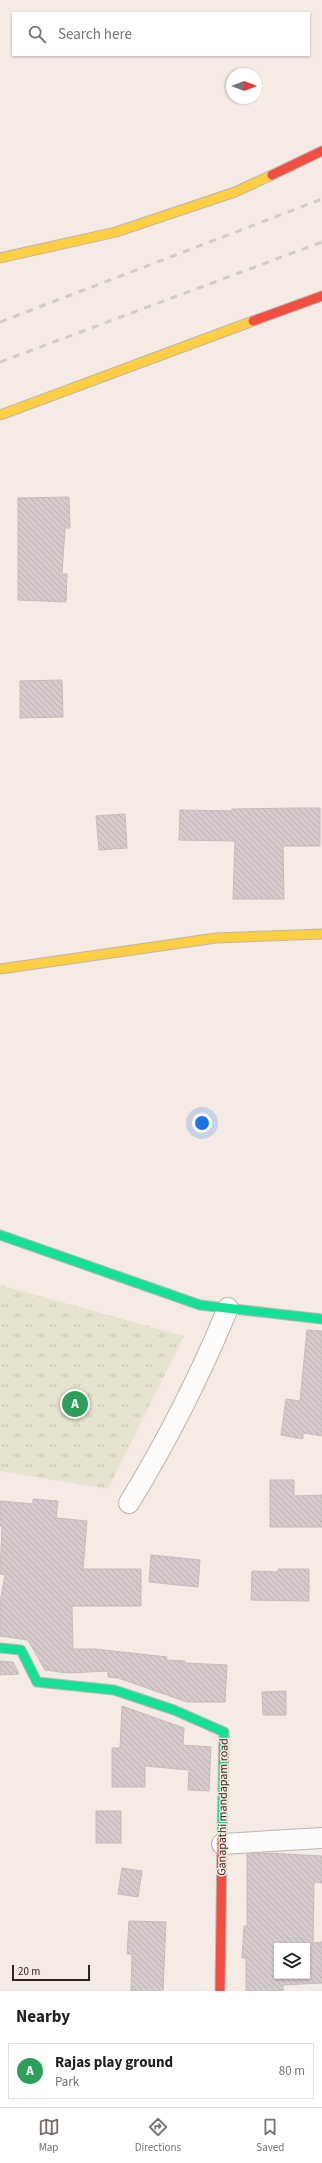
<!DOCTYPE html>
<style>
:root{--surface:#fff;--page:#f2f2f2;--text:#202124;--muted:#757577;--line:#e0e0e0;--accent:#746b67}
body{margin:0;font-family:"Source Sans 3",sans-serif;background:var(--page);color:var(--text)}
.controls{position:absolute;right:12px;bottom:12px;display:grid;overflow:hidden;border-radius:0px;box-shadow:0 1px 3px #0004}
.controls button{width:36px;height:36px;display:grid;place-items:center;padding:0;border:0;border-bottom:1px solid var(--line);background:var(--surface);color:var(--text);font:20px sans-serif}
.compass{position:absolute;left:226px;top:68px;width:36px;height:36px;border-radius:50%;background:var(--surface);box-shadow:0 1px 3px #0004;rotate:90deg}
.scale{position:absolute;left:12px;bottom:10px;width:78px;box-sizing:border-box;padding-left:4px;border:2px solid #2e2723;border-top:0;font-size:11px;line-height:14px;white-space:nowrap;color:#2e2723;-webkit-text-stroke:3px #fbe8de;paint-order:stroke}
.you{position:absolute;left:202px;top:1123px;width:14px;height:14px;margin:-10px;border:3px solid #fff;border-radius:50%;background:#1a73e8;box-shadow:0 0 0 6px #1a73e833}
.badge{display:grid;place-items:center;width:26px;height:26px;border-radius:50%;background:var(--accent);color:#fff;font-size:13px;font-weight:700}
.pin{position:absolute;translate:-50% -50%;border:2px solid #fff;box-shadow:0 1px 4px #0006}
.list{margin:0;padding:0;list-style:none}
h2{display:flex;justify-content:space-between;align-items:center;height:52px;margin:0;padding:0 16px;font-size:17px}
h2 small{font-size:13px;font-weight:400;color:var(--muted)}
.list li{display:grid;grid-template-columns:26px 1fr auto;gap:12px;align-items:center;box-sizing:border-box;height:56px;margin:0 8px 8px;padding:0 8px;border:1px solid var(--line);border-radius:0px}
.list b{display:block;font-size:15px;white-space:nowrap}
.list p{margin:0;font-size:13px;white-space:nowrap;color:var(--muted)}
.list em{font-size:13px;font-style:normal;color:var(--muted)}
.icon{flex:none;width:22px;height:22px;fill:none;stroke:currentColor;stroke-width:2;stroke-linecap:round;stroke-linejoin:round}
.map{position:relative;flex:none;width:322px;height:1991px;overflow:hidden}
.search{position:absolute;background:var(--surface);box-shadow:0 1px 3px #0004;left:12px;right:12px;top:12px;height:44px;display:flex;align-items:center;gap:10px;box-sizing:border-box;padding:0 14px;border-radius:0px;color:var(--muted);font-size:15px}
.sheet{height:116px;background:var(--surface)}
nav{display:flex;justify-content:space-around;align-items:center;box-sizing:border-box;height:56px;border-top:1px solid var(--line);background:var(--surface);font-size:11px;color:var(--muted)}
nav a{display:grid;justify-items:center;gap:2px}
nav .on{color:var(--accent)}
.map>svg:first-child{display:block}
</style>
<div class="map">
<svg width="322" height="1991" viewBox="0 0 322 1991">
<defs>
<pattern id="park-tufts" width="24" height="20" patternUnits="userSpaceOnUse"><rect width="24" height="20" fill="#e6e3d0"/><path d="M3 7l-1-3M5 7V3M7 7l1-3M15 17l-1-3M17 17v-4M19 17l1-3" fill="none" stroke="#c6c3b2"/></pattern>
<pattern id="building-back-hatch" width="6" height="6" patternUnits="userSpaceOnUse"><rect width="6" height="6" fill="#d7cacc"/><path d="M-1 5l2 2M0 0l6 6M5-1l2 2" fill="none" stroke="#b9aeaf"/></pattern>
</defs>
<rect width="100%" height="100%" fill="#f5eae4"/>
<polygon fill="url(#park-tufts)" points="0,1285 184,1336 108,1489 0,1471"/>
<g fill="url(#building-back-hatch)" stroke="#c4bcbb" fill-rule="evenodd">
<polygon points="69,497 70,528 65,528 62,574 67,574 66,602 18,600 18,498"/>
<polygon points="62,680 63,717 20,718 20,681"/>
<polygon points="298,808 320,808 320,846 283,846 284,899 233,899 235,841 179,840 180,810 232,811 232,809"/>
<polygon points="125,814 127,848 99,850 96,816"/>
<polygon points="307,1330 322,1331 322,1436 303,1433 303,1439 281,1435 286,1399 300,1401"/>
<polygon points="270,1480 294,1480 294,1496 322,1495 322,1527 270,1527"/>
<polygon points="33,1499 58,1501 56,1518 87,1521 83,1569 141,1569 141,1606 72,1606 73,1649 95,1649 167,1657 166,1660 185,1661 185,1663 227,1665 225,1702 187,1702 118,1678 108,1677 108,1671 68,1673 45,1670 28,1640 0,1636 0,1603 5,1575 0,1574 2,1526 0,1526 0,1501 33,1504"/>
<polygon points="151,1555 200,1560 198,1587 149,1582"/>
<polygon points="278,1569 309,1569 309,1601 251,1600 252,1571 278,1572"/>
<polygon points="0,1661 13,1662 19,1674 0,1675"/>
<polygon points="286,1691 286,1715 263,1715 262,1692"/>
<polygon points="122,1706 184,1728 183,1745 211,1747 209,1791 188,1790 189,1770 145,1766 145,1787 112,1787 112,1748 120,1748"/>
<rect x="96" y="1811" width="25" height="32"/>
<path d="M266,1853l56,3v27l-8,-1 -1,61 9,-1v41l-39,2v6h-37v-33h-4l2,-32h3v-72zM277,1946h30v30h-30z"/>
<polygon points="122,1868 142,1871 138,1897 118,1894"/>
<polygon points="129,1921 166,1922 163,1991 131,1991 132,1954 127,1954"/>
</g>
<g fill="none" stroke-linecap="round" stroke-linejoin="round">
<g stroke="#bdb5b0" stroke-width="22">
<g id="street">
<path d="M129,1503c38,-62 71,-127 99,-195"/>
<polyline points="222,1844 322,1838"/>
</g>
</g>
<g stroke="#bdb5b0" stroke-width="11">
<g id="fast">
<polyline points="0,1235 200,1305 322,1319"/>
<polyline points="0,1648 21,1650 37,1682 114,1690 174,1710 224,1732 222,1840"/>
</g>
</g>
<g stroke="#bdb5b0" stroke-width="11">
<g id="slow">
<polyline points="0,258 116,232 235,192 272,175"/>
<polyline points="0,415 253,321"/>
<polyline points="0,969 216,938 322,934"/>
</g>
</g>
<g stroke="#bdb5b0" stroke-width="11">
<g id="jam">
<polyline points="272,175 322,151"/>
<polyline points="253,321 322,296"/>
<polyline points="220,1991 222,1840"/>
</g>
</g>
<use href="#street" stroke="#fefcfb" stroke-width="20"/>
<use href="#fast" stroke="#16e098" stroke-width="9"/>
<use href="#slow" stroke="#ffcf43" stroke-width="9"/>
<use href="#jam" stroke="#f24e42" stroke-width="9"/>
<g stroke="#d0ccca" stroke-width="3" stroke-dasharray="7 7" stroke-linecap="butt">
<polyline points="0,322 322,199"/>
<polyline points="0,362 322,242"/>
</g>
</g>
<g text-anchor="middle" dominant-baseline="central" stroke-width="3" stroke-linejoin="round" paint-order="stroke">
<g font-size="12" fill="#2e2723" stroke="#fbe8de">
<text transform="translate(223 1807) rotate(-89)">Ganapathi mandapam road</text>
</g>
</g>
</svg>
<div class="controls">
<button><svg class="icon" aria-label="layers" viewBox="0 0 24 24"><path d="M12 4l9 5-9 5-9-5zM3 14l9 5 9-5"/></svg></button>
</div>
<svg class="compass" viewBox="-18 -18 36 36"><path d="M0-13l5 13h-10z" fill="#e53935"/><path d="M0 13l5-13h-10z" fill="#757577"/></svg>
<div class="scale">20 m</div>
<div class="you"></div>
<div class="pin badge" style="left:75px;top:1404px;background:#2e9e5b">A</div>
<div class="search"><svg class="icon" aria-label="search" viewBox="0 0 24 24"><circle cx="10" cy="10" r="6"/><path d="M15 15l6 6"/></svg>Search here</div>
</div>
<section class="sheet">
<h2>Nearby<small></small></h2>
<ul class="list">
<li><span class="badge" style="background:#2e9e5b">A</span><div><b>Rajas play ground</b><p>Park</p></div><em>80 m</em></li>
</ul>
</section>
<nav>
<a class="on"><svg class="icon" aria-label="map" viewBox="0 0 24 24"><path d="M3 6l6-2 6 2 6-2v14l-6 2-6-2-6 2zM9 4v14M15 6v14"/></svg>Map</a>
<a><svg class="icon" aria-label="directions" viewBox="0 0 24 24"><path d="M12 3l9 9-9 9-9-9zM9 14v-3h6M13 9l2 2-2 2"/></svg>Directions</a>
<a><svg class="icon" aria-label="saved" viewBox="0 0 24 24"><path d="M7 4h10v16l-5-4-5 4z"/></svg>Saved</a>
</nav>
